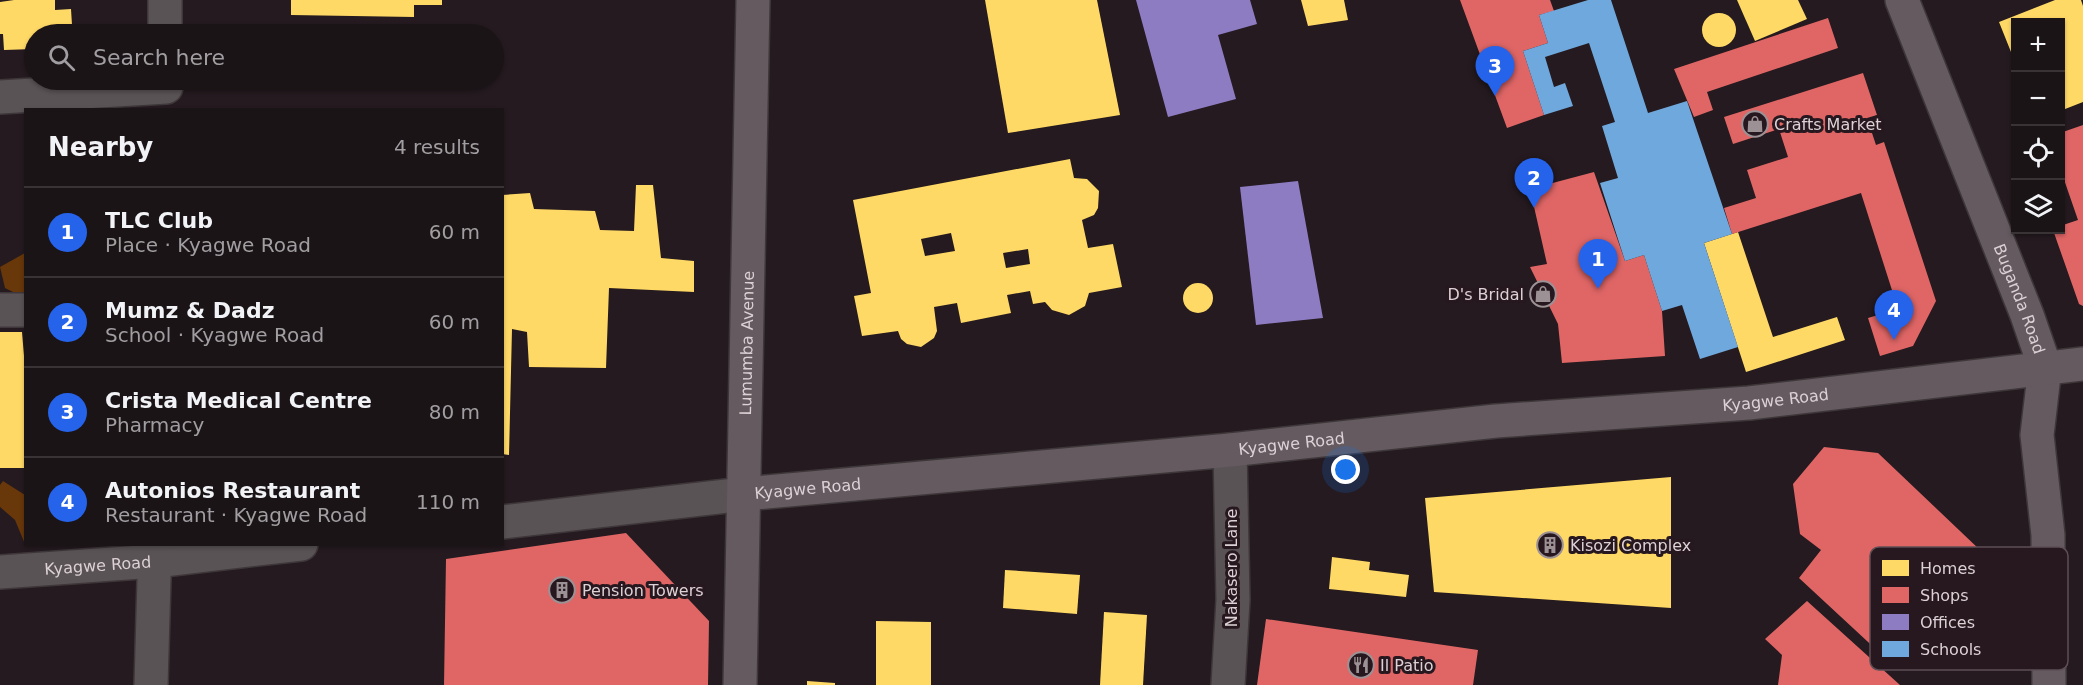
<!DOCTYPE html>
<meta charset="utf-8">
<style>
:root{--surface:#1b1417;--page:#282124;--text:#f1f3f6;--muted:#a09ea1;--line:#393336;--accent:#2563eb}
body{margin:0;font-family:"DejaVu Sans",sans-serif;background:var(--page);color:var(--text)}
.controls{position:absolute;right:18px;top:18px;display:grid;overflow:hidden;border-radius:0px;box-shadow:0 2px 4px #0004}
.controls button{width:54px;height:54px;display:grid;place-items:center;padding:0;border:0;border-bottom:2px solid var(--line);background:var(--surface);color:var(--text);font:30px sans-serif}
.you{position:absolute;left:1346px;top:470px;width:21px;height:21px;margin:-15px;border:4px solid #fff;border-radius:50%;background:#1a73e8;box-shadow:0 0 0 9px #1a73e833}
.badge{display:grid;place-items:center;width:39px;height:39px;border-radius:50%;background:var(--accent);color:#fff;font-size:20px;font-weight:700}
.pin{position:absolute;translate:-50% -50px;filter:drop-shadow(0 2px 3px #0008)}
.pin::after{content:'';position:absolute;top:32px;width:21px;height:18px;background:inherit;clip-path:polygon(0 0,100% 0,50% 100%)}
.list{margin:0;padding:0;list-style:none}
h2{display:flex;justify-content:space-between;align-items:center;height:78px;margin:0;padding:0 24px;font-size:26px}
h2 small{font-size:20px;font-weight:400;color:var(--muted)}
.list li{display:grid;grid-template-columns:39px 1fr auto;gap:18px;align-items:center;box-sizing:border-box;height:90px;padding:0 24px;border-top:2px solid var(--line)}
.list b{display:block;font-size:22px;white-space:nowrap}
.list p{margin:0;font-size:20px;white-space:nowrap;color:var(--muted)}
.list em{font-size:20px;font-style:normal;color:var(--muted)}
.icon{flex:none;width:33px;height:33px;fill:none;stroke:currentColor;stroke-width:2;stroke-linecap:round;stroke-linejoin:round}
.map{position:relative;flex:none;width:2083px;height:685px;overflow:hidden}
.search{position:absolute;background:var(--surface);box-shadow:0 2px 4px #0004;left:24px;top:24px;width:480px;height:66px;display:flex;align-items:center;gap:15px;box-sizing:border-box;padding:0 21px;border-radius:33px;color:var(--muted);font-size:22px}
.panel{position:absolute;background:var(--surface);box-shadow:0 2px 4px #0004;left:24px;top:108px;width:480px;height:438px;border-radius:0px}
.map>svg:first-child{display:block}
</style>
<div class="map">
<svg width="2083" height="685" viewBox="0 0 2083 685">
<rect width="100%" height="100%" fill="#241a1f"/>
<g fill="#68370a">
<polygon points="25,253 25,298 5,288 0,267"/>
<polygon points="3,481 25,495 25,544 15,520 0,507 0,485"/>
</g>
<g fill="#ffd966" fill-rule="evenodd">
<polygon points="14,0 55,0 55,10 71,9 72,25 53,26 54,34 34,34 34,49 4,50 3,34 0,34 0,2"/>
<polygon points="291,0 442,0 442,5 414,5 414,17 291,15"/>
<polygon points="985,0 1097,0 1120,115 1008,133"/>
<polygon points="1301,0 1344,0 1348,20 1308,26"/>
<polygon points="1737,0 1798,0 1807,19 1755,41"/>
<polygon points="2055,0 2081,0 2083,6 2083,102 2060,111 2060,22 2016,22 2015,62 1999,22"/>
<circle cx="1719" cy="30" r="17"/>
<path d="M1070,159l4,19 13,1 12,12 -1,17 -4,7 -12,5 6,28 25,-4 9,43 -33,6 -4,13 -16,9 -17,-5 -7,-8 -12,2 -3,-13 -23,4 4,18 -50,10 -4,-20 -23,4 3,24 -3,7 -13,9 -14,-3 -6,-5 -3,-8 -36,5 -8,-40 17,-3 -18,-93zM951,233l4,18 -30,5 -4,-17zM1028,249l2,15 -24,4 -3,-15z"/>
<polygon points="636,185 653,185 661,258 694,261 694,292 609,288 606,368 529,367 527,332 512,329 509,455 502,454 502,195 530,193 534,209 595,211 600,230 634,231"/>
<polygon points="1738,232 1773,337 1837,317 1845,340 1746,372 1704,243"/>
<circle cx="1198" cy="298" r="15"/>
<polygon points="0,332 22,332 26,380 26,468 0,468"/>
<polygon points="1671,477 1671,608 1434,592 1425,498"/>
<polygon points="1332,557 1370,562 1369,570 1409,575 1406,597 1329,589"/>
<polygon points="1005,570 1080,575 1077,614 1003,608"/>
<polygon points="1104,612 1147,615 1143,685 1100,685"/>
<polygon points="876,621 931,622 931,685 876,685"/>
<polygon points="807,681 835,683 835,685 807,685"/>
</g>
<g fill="#e06666">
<polygon points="1460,0 1550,0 1554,11 1539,15 1548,43 1523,51 1544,115 1507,128"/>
<polygon points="1828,18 1838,48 1707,92 1713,110 1694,117 1674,69"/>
<polygon points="1863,73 1877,115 1867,118 1876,145 1884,142 1936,301 1913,346 1880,356 1868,318 1898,309 1861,193 1732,234 1724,208 1756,198 1747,170 1788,157 1779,129 1733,144 1724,117"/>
<polygon points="2083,125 2083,306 2079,304 2053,230 2060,230 2060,226 2078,220 2060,168 2060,133"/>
<polygon points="1594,172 1625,261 1644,255 1662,311 1665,356 1562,363 1558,324 1530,267 1547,264 1530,189"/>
<polygon points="1824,447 1878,453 1980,550 1975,556 2008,587 1976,621 1943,589 1881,654 1799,578 1821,550 1800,534 1793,484"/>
<polygon points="626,533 709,621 708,685 444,685 446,559"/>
<polygon points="1807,601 1900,685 1778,685 1782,655 1765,639"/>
<polygon points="1266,619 1478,650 1473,685 1257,685"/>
</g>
<g fill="#8e7cc3">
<polygon points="1136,0 1250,0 1257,24 1218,35 1236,99 1168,117"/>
<polygon points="1298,181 1323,318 1256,325 1240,187"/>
</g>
<polygon fill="#6fa8dc" points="1588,0 1611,0 1648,113 1687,101 1732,234 1704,243 1738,347 1700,359 1682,305 1662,311 1644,255 1625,261 1600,183 1618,178 1602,126 1615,122 1589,43 1545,57 1554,87 1565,83 1573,106 1544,115 1523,51 1548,43 1539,15"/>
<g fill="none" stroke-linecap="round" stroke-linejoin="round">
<g stroke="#3e373a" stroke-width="36">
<g id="minor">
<polyline points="165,0 165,34"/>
<polyline points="0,97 166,87"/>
<polyline points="0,310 26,310"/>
<polyline points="502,522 744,494"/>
<path id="s1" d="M0,572l155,-11 146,-17"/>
<polyline points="151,685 155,544"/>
<polyline points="1228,685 1233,600 1230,450"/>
</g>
</g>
<g stroke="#3e373a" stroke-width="36">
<g id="major">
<path id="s2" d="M1902,0l125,315 18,52 -8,68 11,100 1,150"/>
<path id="s3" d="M744,494l486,-44 266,-29 253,-18 334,-39"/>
<path id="s4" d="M740,685l13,-685"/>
</g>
</g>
<use href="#minor" stroke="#5a5356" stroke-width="33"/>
<use href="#major" stroke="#645a60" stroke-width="33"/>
</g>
<defs>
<g id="shop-ring" transform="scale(1.35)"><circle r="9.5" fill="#27171e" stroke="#9c9195" stroke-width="1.5"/><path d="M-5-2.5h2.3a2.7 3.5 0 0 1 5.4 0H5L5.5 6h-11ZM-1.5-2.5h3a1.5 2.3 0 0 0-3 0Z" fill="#9c9195"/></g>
<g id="building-ring" transform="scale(1.35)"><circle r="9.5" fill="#27171e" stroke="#9c9195" stroke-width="1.5"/><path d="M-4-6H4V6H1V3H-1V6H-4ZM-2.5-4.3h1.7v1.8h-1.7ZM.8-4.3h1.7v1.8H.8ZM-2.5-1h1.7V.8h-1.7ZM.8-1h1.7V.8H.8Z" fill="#9c9195"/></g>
<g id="restaurant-ring" transform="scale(1.35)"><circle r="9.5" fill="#27171e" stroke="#9c9195" stroke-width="1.5"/><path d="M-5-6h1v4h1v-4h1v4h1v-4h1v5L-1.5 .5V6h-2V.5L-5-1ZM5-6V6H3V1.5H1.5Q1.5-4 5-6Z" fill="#9c9195"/></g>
</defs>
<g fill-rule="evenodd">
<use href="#shop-ring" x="1755" y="124"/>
<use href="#shop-ring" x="1543" y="294"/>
<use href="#building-ring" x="1550" y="545"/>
<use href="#building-ring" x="562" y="590"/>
<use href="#restaurant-ring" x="1361" y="665"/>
</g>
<g text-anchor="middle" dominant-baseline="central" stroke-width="6" stroke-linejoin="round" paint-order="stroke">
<g font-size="16" fill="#dcd1d5" stroke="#27171e" text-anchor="start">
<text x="1774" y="124">Crafts Market</text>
<text x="1524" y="294" text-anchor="end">D's Bridal</text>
<text x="1570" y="545">Kisozi Complex</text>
<text x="582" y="590">Pension Towers</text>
<text x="1380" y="665">Il Patio</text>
</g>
<g font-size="16" fill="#dcd1d5" stroke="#27171e">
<text stroke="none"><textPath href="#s2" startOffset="321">Buganda Road</textPath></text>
<text stroke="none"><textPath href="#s4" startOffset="342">Lumumba Avenue</textPath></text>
<text stroke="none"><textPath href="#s3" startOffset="1036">Kyagwe Road</textPath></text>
<text stroke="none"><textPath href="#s3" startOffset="550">Kyagwe Road</textPath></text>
<text stroke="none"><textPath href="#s3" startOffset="64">Kyagwe Road</textPath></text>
<text stroke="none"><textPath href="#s1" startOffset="98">Kyagwe Road</textPath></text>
<text transform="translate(1231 568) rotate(-90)">Nakasero Lane</text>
</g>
</g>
<rect x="1870" y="547" width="198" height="123" rx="9" fill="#27171e" stroke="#5d4f55" stroke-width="1.5"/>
<rect x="1882" y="560" width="27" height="16" fill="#ffd966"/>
<rect x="1882" y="587" width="27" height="16" fill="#e06666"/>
<rect x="1882" y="614" width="27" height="16" fill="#8e7cc3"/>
<rect x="1882" y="641" width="27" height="16" fill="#6fa8dc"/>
<g font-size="16" fill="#dcd1d5">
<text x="1920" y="574">Homes</text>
<text x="1920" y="601">Shops</text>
<text x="1920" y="628">Offices</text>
<text x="1920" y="655">Schools</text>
</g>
</svg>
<div class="controls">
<button>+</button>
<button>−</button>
<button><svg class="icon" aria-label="locate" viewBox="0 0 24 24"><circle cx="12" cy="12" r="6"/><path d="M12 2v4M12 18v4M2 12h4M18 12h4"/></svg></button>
<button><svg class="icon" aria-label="layers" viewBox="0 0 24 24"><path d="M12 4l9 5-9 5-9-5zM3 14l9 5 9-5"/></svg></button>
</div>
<div class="you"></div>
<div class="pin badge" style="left:1598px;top:289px">1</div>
<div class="pin badge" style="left:1534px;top:208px">2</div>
<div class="pin badge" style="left:1495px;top:96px">3</div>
<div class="pin badge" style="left:1894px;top:340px">4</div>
<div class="search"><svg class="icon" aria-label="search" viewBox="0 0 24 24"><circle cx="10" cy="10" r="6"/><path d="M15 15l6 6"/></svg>Search here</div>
<section class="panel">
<h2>Nearby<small>4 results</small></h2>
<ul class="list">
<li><span class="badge">1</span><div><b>TLC Club</b><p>Place · Kyagwe Road</p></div><em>60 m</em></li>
<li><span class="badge">2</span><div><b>Mumz &amp; Dadz</b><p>School · Kyagwe Road</p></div><em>60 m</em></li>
<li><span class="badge">3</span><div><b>Crista Medical Centre</b><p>Pharmacy</p></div><em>80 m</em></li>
<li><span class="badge">4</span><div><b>Autonios Restaurant</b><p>Restaurant · Kyagwe Road</p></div><em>110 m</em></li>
</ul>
</section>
</div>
